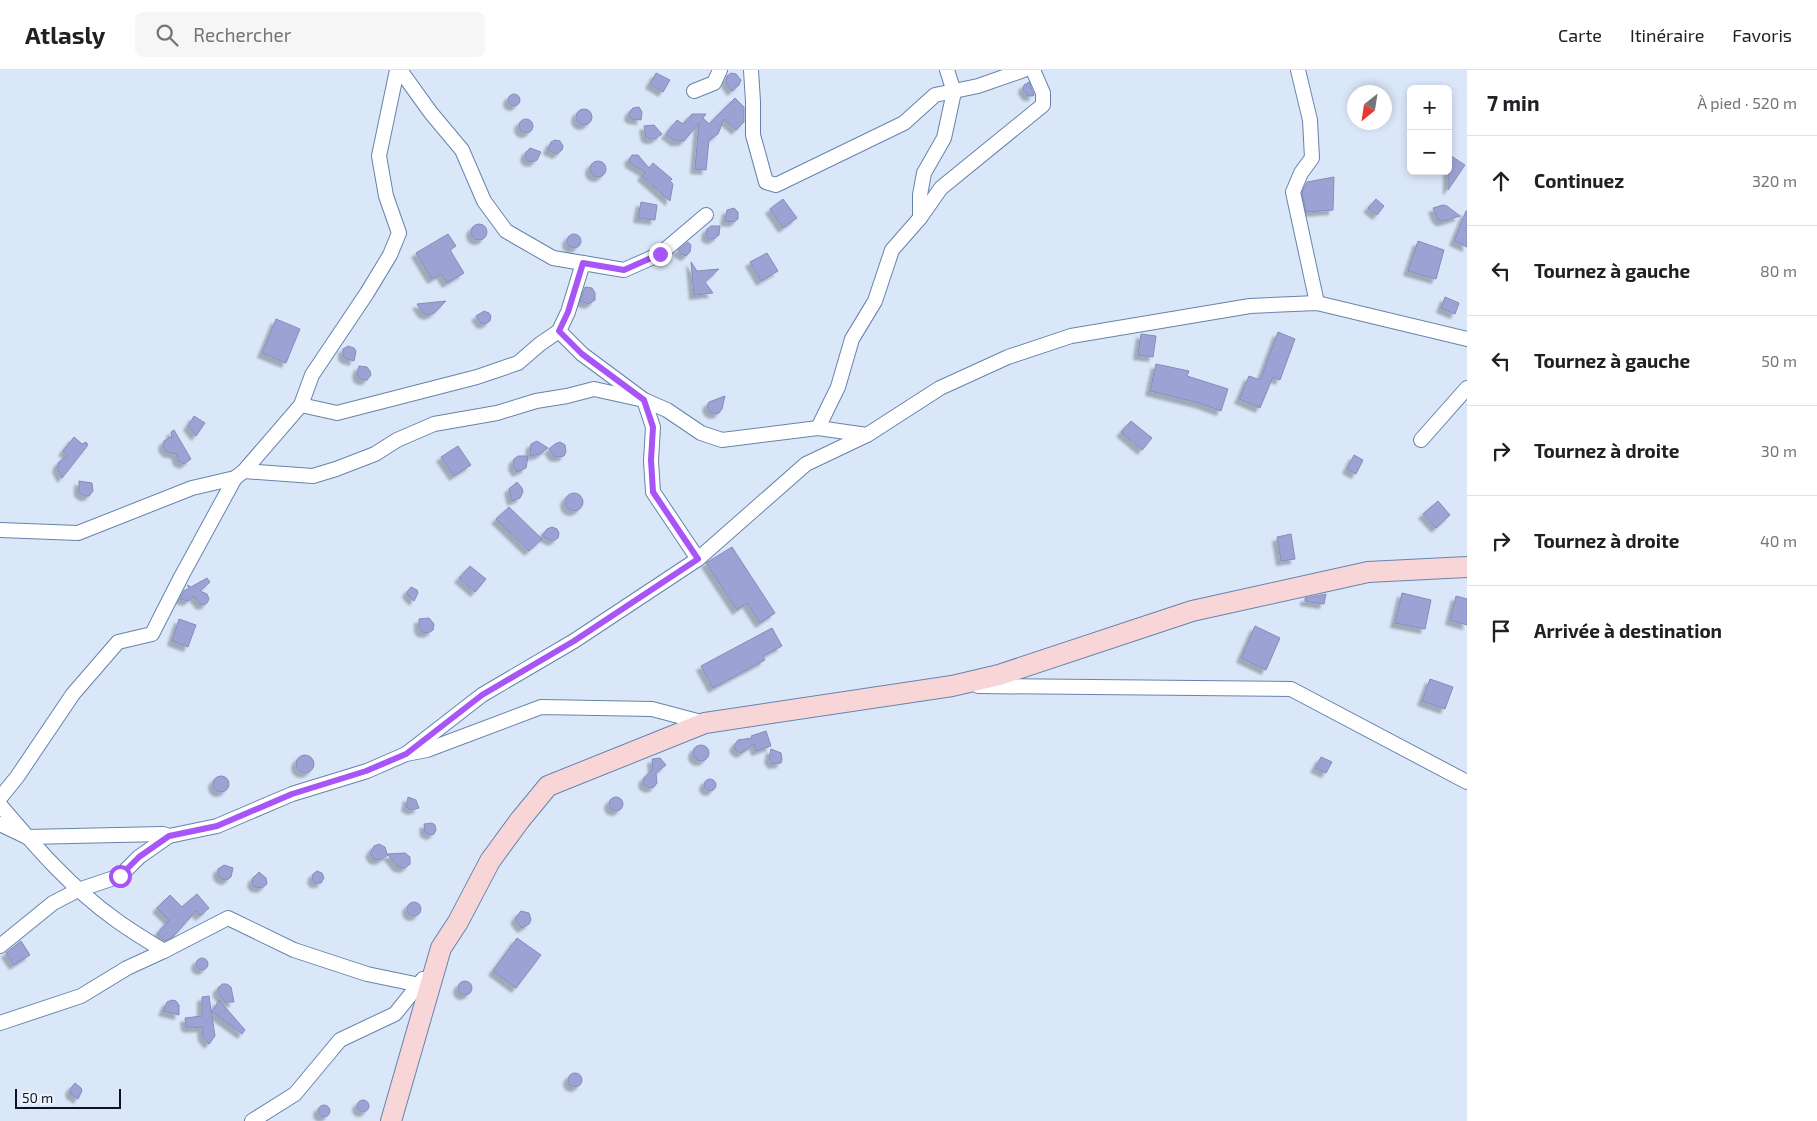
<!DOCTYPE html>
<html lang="fr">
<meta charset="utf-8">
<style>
:root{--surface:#fff;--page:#f6f6f6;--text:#202124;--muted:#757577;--line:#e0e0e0}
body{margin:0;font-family:"Exo 2",sans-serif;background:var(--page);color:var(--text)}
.controls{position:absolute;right:15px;top:15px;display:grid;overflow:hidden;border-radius:8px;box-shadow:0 2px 8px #0003}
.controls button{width:45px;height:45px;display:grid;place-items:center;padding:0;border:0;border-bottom:1px solid var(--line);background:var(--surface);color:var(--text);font:25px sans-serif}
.compass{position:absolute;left:1347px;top:15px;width:45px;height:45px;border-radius:50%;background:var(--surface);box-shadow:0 2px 8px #0003;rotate:210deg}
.scale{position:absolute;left:15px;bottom:12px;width:106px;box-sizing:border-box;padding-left:5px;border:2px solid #091323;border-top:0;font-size:14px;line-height:18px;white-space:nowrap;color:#091323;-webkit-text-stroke:4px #edf3fd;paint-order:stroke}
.stop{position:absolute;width:15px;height:15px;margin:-11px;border:4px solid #a855f7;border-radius:50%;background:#fff}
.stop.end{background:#a855f7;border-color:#fff;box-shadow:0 1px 5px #0008}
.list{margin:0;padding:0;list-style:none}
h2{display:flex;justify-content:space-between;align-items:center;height:65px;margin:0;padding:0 20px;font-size:21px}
h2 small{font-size:16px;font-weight:400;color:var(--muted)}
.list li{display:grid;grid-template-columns:32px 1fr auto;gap:15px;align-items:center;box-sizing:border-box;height:90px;padding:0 20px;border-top:1px solid var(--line)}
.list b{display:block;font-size:19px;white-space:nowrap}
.list em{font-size:16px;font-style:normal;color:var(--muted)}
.icon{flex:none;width:28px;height:28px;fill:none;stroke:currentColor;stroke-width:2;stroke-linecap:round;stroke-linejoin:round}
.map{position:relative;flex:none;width:1467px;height:1051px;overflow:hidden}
header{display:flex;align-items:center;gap:30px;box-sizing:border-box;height:70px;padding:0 25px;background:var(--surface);border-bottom:1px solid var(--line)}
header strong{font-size:24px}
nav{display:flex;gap:28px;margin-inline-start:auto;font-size:18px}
.search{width:350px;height:45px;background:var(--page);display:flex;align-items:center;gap:12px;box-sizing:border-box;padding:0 18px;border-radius:8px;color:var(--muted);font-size:19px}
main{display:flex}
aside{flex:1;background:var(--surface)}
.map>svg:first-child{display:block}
</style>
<header>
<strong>Atlasly</strong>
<div class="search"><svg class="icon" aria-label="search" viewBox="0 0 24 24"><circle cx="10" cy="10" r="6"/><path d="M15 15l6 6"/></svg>Rechercher</div>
<nav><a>Carte</a><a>Itinéraire</a><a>Favoris</a></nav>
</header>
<main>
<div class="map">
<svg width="1467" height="1051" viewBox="0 0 1467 1051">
<defs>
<filter id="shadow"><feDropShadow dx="-4.5" dy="4.5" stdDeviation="1" flood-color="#0004"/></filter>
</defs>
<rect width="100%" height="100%" fill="#dae7f9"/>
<g fill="#9ca2d3" stroke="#868cbb" filter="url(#shadow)">
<polygon points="656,3 670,10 663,22 650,14"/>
<polygon points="731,3 736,4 741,10 739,15 732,21 726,13 727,6"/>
<polygon points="1029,12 1034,25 1033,26 1028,26 1023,20 1024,15"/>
<circle cx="514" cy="30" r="6"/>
<polygon points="735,28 744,37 744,52 736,60 724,49 718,64 709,70 706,100 695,99 699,53 684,71 675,71 666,64 677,50 683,54 692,44 706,44 703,48 709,54"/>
<polygon points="639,37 642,42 641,50 632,49 629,46 630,41 633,38"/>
<circle cx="584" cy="47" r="8"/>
<circle cx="526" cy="56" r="7"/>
<polygon points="654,55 662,64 655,69 650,69 646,67 644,56"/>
<polygon points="555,70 560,71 563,76 562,80 557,84 548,80 551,72"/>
<polygon points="530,78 541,82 537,90 533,92 528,91 525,87 526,82"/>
<polygon points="1448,84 1465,95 1448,120"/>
<polygon points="632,85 638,85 649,98 653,93 672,109 670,111 673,114 670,131 642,106 645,102 630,93 629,89"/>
<circle cx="598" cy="99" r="8"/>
<polygon points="1334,107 1333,140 1306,142 1302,123 1307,112"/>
<polygon points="783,129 797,148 783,158 770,139"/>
<polygon points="1376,129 1384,136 1377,145 1368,138"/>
<polygon points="641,132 657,135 655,150 638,148"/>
<polygon points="1443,135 1447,136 1460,146 1444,151 1440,151 1437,148 1433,138"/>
<polygon points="734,138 738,142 738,149 734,152 725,151 727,140"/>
<polygon points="1466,141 1467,141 1467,177 1454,171"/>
<circle cx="479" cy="162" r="8"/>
<polygon points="711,156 720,156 719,165 714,169 709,169 706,166 707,159"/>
<circle cx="574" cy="171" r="7"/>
<polygon points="448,164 456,176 450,180 464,203 447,213 441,204 432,209 416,183"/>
<polygon points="1418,171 1444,180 1436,209 1408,201"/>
<polygon points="688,172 691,175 690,182 686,186 681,184 678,180"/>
<polygon points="767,183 778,201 761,211 750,192"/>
<polygon points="691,192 697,201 719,199 705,212 713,223 694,225"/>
<polygon points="585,217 592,218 595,223 595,230 589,234 580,231"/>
<polygon points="1445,227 1459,233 1455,244 1441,238"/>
<polygon points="446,231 434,243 428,245 423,243 417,234"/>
<polygon points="484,241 489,243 491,246 490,251 485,254 481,253 476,246"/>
<polygon points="276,249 300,259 286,293 262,283"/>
<polygon points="1278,262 1295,269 1280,310 1273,307 1260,338 1239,329 1249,306 1260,310"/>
<polygon points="1141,264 1156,266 1153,287 1138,285"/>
<polygon points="348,276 354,278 356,281 354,291 347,289 343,286 343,279"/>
<polygon points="1156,294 1189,301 1187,306 1228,319 1221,341 1199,333 1150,321"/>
<polygon points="359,296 367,297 370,301 371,305 367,310 362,310 358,307 357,302"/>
<polygon points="725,326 722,339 719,343 714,344 709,341 707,336 709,332"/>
<polygon points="194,346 205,353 196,366 188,356"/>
<polygon points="1131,351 1152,368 1142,380 1121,362"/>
<polygon points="174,360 191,389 184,394 178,391 176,384 167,382 163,377 164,371 170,367 172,368 171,362"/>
<polygon points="74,367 82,374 86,372 88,375 62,408 57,398 59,392 68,385 63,381"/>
<polygon points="537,371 548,378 540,384 530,386 531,374"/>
<polygon points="560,372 565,375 566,382 564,386 558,387 554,386 549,379 555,374"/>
<polygon points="458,376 471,395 454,406 441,387"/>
<polygon points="1354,385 1363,390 1356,404 1347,399"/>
<polygon points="528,386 526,398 517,402 513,396 514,389 518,386"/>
<polygon points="79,411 92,413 93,421 89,426 84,426 79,422"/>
<polygon points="517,412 522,418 523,422 520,428 512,431 509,419"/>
<circle cx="574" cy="432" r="9"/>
<polygon points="1438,431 1450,445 1436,458 1423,444"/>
<polygon points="509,437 542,469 529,481 496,449"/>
<polygon points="552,457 557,459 559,463 558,468 553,471 542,466 547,459"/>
<polygon points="1291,464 1295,489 1281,491 1277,467"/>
<polygon points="732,477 775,543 760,553 747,533 737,540 706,493"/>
<polygon points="470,496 486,509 475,522 459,508"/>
<polygon points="207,508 210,512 200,521 207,524 209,529 207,533 204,535 200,534 194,526 188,531 180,529 184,521 189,518 187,515 191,517"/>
<polygon points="411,517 417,520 418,523 414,531 408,525 407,522"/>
<polygon points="1402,523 1431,530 1425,559 1395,553"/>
<polygon points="1326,524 1324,534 1305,531 1305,528"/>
<polygon points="1456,526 1467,529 1467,555 1450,550"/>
<polygon points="429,548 434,554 433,560 428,563 422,562 419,558 419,549"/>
<polygon points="179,549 196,555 188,577 172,571"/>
<polygon points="1255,556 1280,568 1266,600 1241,588"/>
<polygon points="772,558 782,576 763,586 765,590 713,618 701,596"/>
<polygon points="1430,609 1453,617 1445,639 1422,631"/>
<polygon points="766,661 771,676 756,681 754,674 743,682 740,683 735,679 734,676 738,670 752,668 751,666"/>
<circle cx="701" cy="683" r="8"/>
<polygon points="771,679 781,683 782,689 781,693 773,694 769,689"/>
<circle cx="305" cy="694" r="9"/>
<polygon points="1321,687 1332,692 1326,703 1315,698"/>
<polygon points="660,688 666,695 656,703 657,713 654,717 650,718 644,715 643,709 653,699 652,689"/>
<circle cx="221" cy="714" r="8"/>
<circle cx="710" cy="715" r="6"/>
<polygon points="408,727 416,730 419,738 412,740 406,737"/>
<circle cx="616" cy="734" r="7"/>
<polygon points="432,753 435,755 436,760 434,764 430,765 425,762 424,754"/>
<polygon points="379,774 385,777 387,784 405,783 410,787 410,794 405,798 398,797 388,785 380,790 374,789 370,783 374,776"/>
<polygon points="224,795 233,798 231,807 227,810 222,809 218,805 218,799"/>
<polygon points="317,801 322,803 324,808 321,813 315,813 312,809 313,804"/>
<polygon points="259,802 266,808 267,814 262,818 255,817 252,813 253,808"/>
<polygon points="197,824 209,838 200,846 196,841 173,867 165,871 157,864 169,850 157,838 170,825 182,837"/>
<circle cx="414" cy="839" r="7"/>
<polygon points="521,841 529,843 531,850 529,854 522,858 516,851 516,847"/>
<polygon points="517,868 541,885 516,918 493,901"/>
<polygon points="21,871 30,885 14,895 6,883"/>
<circle cx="202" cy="894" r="6"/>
<circle cx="465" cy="918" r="7"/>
<polygon points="222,914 227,914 231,917 234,932 225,932 218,923 218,918"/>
<polygon points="209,926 215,966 209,974 203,967 202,957 189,958 186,956 185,948 202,946 202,927"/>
<polygon points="172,930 176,931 179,935 179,945 163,941 167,932"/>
<polygon points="219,930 245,960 242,964 212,942"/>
<circle cx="575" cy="1010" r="7"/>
<polygon points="75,1013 81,1018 82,1021 78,1029 71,1024 70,1019"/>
<circle cx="363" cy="1036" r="6"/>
<circle cx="324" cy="1041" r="6"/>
</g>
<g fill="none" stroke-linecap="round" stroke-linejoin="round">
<g stroke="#6783ac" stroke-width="16">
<g id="street">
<polyline points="400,0 431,43 462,80 484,131 506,161 553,188 583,193"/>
<polyline points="751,0 753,32 753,65 766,112 776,115 904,53 935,25 978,16 1024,0"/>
<polyline points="1298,0 1310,50 1312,88 1301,103 1293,122 1317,233"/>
<polyline points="694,21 714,13 720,0"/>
<polyline points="920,148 941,118 1043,35 1043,23 1033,0"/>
<polyline points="301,335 337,343 477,307 518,293 540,274 559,261"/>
<polyline points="818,358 838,317 852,269 875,231 892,180 920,148 920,125 924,103 944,68 954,22 947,0"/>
<polyline points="1421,370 1467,318"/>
<polyline points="244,401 313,406 336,399 375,384 397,370 434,354 497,343 536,331 567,326 594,319 644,330 667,340 701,363 722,370 818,358 867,365"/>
<polyline points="0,460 78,463 192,418 235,408 244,401 301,335 312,305 367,223 390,185 399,163 386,126 379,86 397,0"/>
<polyline points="698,489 653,422 651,391 653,357 644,330 582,284 559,261 568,242 583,193 624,200 660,184 706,145"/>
<polyline points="978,616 1291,619 1467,712"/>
<polyline points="406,684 482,625 574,571 698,489 806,394 867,365 940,318 1008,287 1071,266 1250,236 1317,233 1467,269"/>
<polyline points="0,728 17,707 73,624 118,572 152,564 181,507 235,408"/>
<path d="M0,735c35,41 71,83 116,115 15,11 32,21 48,31l64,-33 66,32 73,24 53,11"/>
<polyline points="0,754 27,767 163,764 169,766 217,756 292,724 367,701 406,684 427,680 541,637 652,639 705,653"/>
<polyline points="0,876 53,833 78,820 120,806 139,787 169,766"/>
<polyline points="0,953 81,926 127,898 164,881"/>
<polyline points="252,1051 295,1024 340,970 395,944 423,909"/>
</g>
</g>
<g stroke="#6783ac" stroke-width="22">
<polyline id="secondary" points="391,1051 441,878 458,852 490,791 520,750 548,716 705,653 952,616 999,605 1192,541 1368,502 1467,497"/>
</g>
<use href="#street" stroke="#fff" stroke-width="14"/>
<use href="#secondary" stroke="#f8d6d8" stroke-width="20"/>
</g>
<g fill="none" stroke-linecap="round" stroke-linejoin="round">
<polyline stroke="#a855f7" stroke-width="6" points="120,806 139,787 169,766 217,756 292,724 366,701 406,684 482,625 574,571 698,489 653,422 651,390 653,357 644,330 582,284 559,261 568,242 583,193 624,200 660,184"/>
</g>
</svg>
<div class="controls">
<button>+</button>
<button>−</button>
</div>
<svg class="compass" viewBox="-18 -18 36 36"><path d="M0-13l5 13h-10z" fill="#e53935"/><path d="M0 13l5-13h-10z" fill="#757577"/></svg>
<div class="scale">50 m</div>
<div class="stop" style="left:120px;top:806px"></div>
<div class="stop end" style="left:660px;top:184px"></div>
</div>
<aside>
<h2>7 min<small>À pied · 520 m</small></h2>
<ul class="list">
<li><svg class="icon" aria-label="ahead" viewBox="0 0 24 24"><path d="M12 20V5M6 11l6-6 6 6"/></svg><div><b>Continuez</b></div><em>320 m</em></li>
<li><svg class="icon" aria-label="left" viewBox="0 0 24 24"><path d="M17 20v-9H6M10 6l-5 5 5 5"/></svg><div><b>Tournez à gauche</b></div><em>80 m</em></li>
<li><svg class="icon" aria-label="left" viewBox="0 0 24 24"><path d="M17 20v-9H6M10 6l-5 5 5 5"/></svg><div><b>Tournez à gauche</b></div><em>50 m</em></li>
<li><svg class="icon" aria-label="right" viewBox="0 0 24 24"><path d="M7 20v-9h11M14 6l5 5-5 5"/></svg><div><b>Tournez à droite</b></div><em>30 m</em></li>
<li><svg class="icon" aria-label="right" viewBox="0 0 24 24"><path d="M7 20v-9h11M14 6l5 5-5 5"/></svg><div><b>Tournez à droite</b></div><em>40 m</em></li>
<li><svg class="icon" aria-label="arrive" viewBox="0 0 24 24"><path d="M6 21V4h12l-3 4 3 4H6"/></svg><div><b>Arrivée à destination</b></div></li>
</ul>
</aside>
</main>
